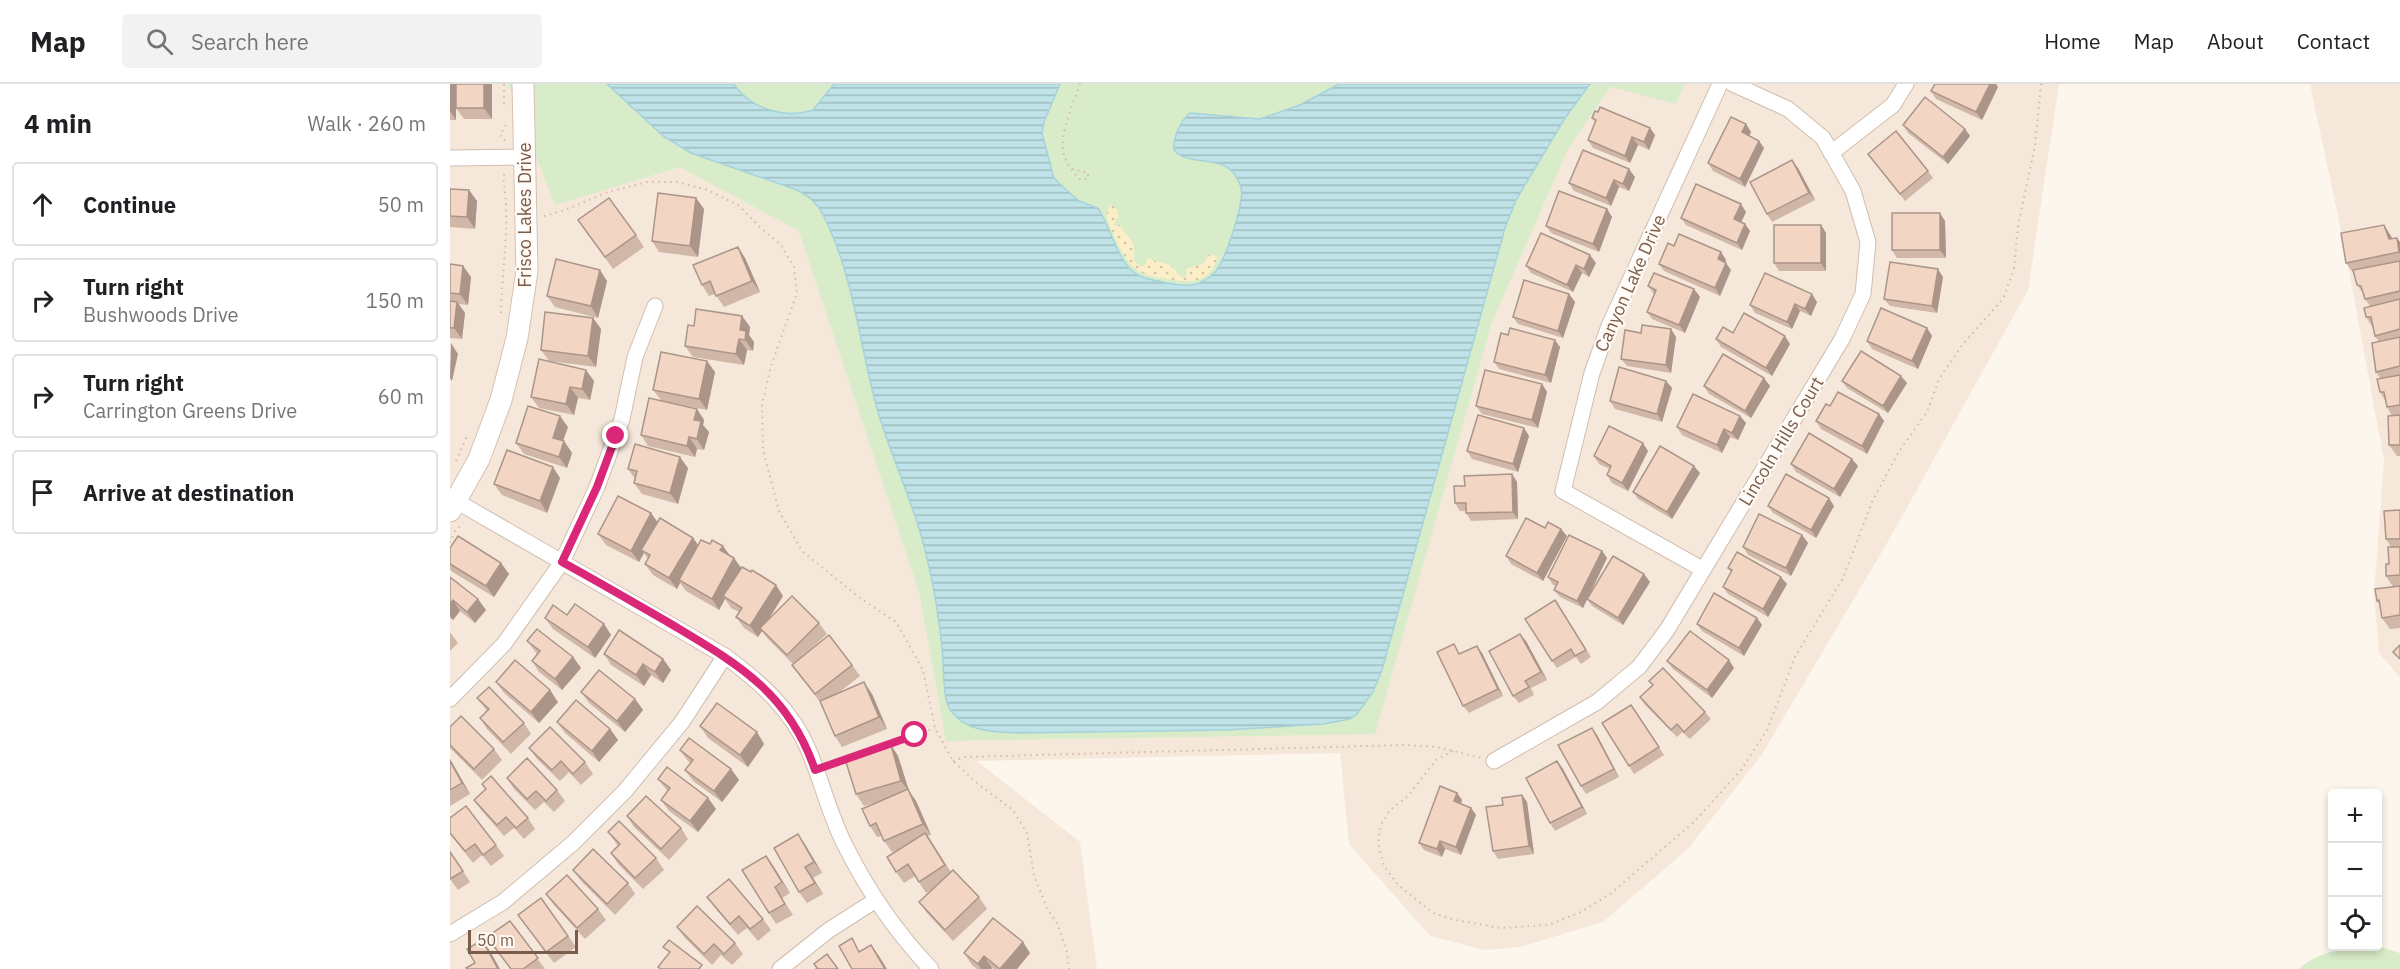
<!DOCTYPE html>
<meta charset="utf-8">
<style>
:root{--surface:#fff;--page:#f2f2f2;--text:#202124;--muted:#757577;--line:#e0e0e0}
body{margin:0;font-family:"IBM Plex Sans",sans-serif;background:var(--page);color:var(--text)}
.controls{position:absolute;right:18px;bottom:18px;display:grid;overflow:hidden;border-radius:6px;box-shadow:0 3px 9px #0003}
.controls button{width:54px;height:54px;display:grid;place-items:center;padding:0;border:0;border-bottom:2px solid var(--line);background:var(--surface);color:var(--text);font:30px sans-serif}
.scale{position:absolute;left:18px;bottom:15px;width:110px;box-sizing:border-box;padding-left:6px;border:3px solid #7a5c4d;border-top:0;font-size:16px;line-height:21px;white-space:nowrap;color:#7a5c4d;-webkit-text-stroke:4px #fffaf3;paint-order:stroke}
.stop{position:absolute;width:18px;height:18px;margin:-14px;border:4px solid #db2777;border-radius:50%;background:#fff}
.stop.end{background:#db2777;border-color:#fff;box-shadow:0 2px 6px #0008}
.list{margin:0;padding:0;list-style:none}
h2{display:flex;justify-content:space-between;align-items:center;height:78px;margin:0;padding:0 24px;font-size:26px}
h2 small{font-size:20px;font-weight:400;color:var(--muted)}
.list li{display:grid;grid-template-columns:39px 1fr auto;gap:18px;align-items:center;box-sizing:border-box;height:84px;margin:0 12px 12px;padding:0 12px;border:2px solid var(--line);border-radius:6px}
.list b{display:block;font-size:22px;white-space:nowrap}
.list p{margin:0;font-size:20px;white-space:nowrap;color:var(--muted)}
.list em{font-size:20px;font-style:normal;color:var(--muted)}
.icon{flex:none;width:33px;height:33px;fill:none;stroke:currentColor;stroke-width:2;stroke-linecap:round;stroke-linejoin:round}
.map{position:relative;flex:none;width:1950px;height:885px;overflow:hidden}
header{display:flex;align-items:center;gap:36px;box-sizing:border-box;height:84px;padding:0 30px;background:var(--surface);border-bottom:2px solid var(--line)}
header strong{font-size:28px}
nav{display:flex;gap:33px;margin-inline-start:auto;font-size:21px}
.search{width:420px;height:54px;background:var(--page);display:flex;align-items:center;gap:15px;box-sizing:border-box;padding:0 21px;border-radius:6px;color:var(--muted);font-size:22px}
main{display:flex}
aside{flex:1;background:var(--surface)}
.map>svg:first-child{display:block}
</style>
<header>
<strong>Map</strong>
<div class="search"><svg class="icon" aria-label="search" viewBox="0 0 24 24"><circle cx="10" cy="10" r="6"/><path d="M15 15l6 6"/></svg>Search here</div>
<nav><a>Home</a><a>Map</a><a>About</a><a>Contact</a></nav>
</header>
<main>
<aside>
<h2>4 min<small>Walk · 260 m</small></h2>
<ul class="list">
<li><svg class="icon" aria-label="ahead" viewBox="0 0 24 24"><path d="M12 20V5M6 11l6-6 6 6"/></svg><div><b>Continue</b></div><em>50 m</em></li>
<li><svg class="icon" aria-label="right" viewBox="0 0 24 24"><path d="M7 20v-9h11M14 6l5 5-5 5"/></svg><div><b>Turn right</b><p>Bushwoods Drive</p></div><em>150 m</em></li>
<li><svg class="icon" aria-label="right" viewBox="0 0 24 24"><path d="M7 20v-9h11M14 6l5 5-5 5"/></svg><div><b>Turn right</b><p>Carrington Greens Drive</p></div><em>60 m</em></li>
<li><svg class="icon" aria-label="arrive" viewBox="0 0 24 24"><path d="M6 21V4h12l-3 4 3 4H6"/></svg><div><b>Arrive at destination</b></div></li>
</ul>
</aside>
<div class="map">
<svg width="1950" height="885" viewBox="0 0 1950 885">
<defs>
<pattern id="sand-dots" width="8" height="8" patternUnits="userSpaceOnUse" patternTransform="scale(1.5)"><rect width="8" height="8" fill="#fcefc7"/><path d="M2 2h.1M6 6h.1" fill="none" stroke="#d1c5a4" stroke-width="1.8" stroke-linecap="round"/></pattern>
<pattern id="water-rules" width="6" height="5" patternUnits="userSpaceOnUse" patternTransform="scale(1.5)"><rect width="6" height="5" fill="#bfe3e8"/><path d="M0 2.5h6" fill="none" stroke="#a0bbbe"/></pattern>
</defs>
<rect width="100%" height="100%" fill="#fdf6ec"/>
<g fill="#f5e8da">
<polygon points="0,0 1609,0 1578,206 1440,454 1311,672 1238,765 1153,838 1070,863 1035,866 980,852 899,760 890,669 527,677 630,758 647,885 0,885"/>
<polygon points="1860,0 1950,0 1950,593 1929,569 1924,511 1934,376 1894,160"/>
</g>
<g fill="#d8ecc9">
<polygon points="58,0 1235,0 1226,20 1160,3 1118,65 1042,238 925,650 496,657 469,508 349,147 230,83 105,121"/>
<path d="M1928,862l22,7v16h-101c19,-19 53,-22 79,-23z"/>
</g>
<path fill="url(#sand-dots)" d="M660,120l6,4 3,7 -5,9 1,2 5,-1c9,18 16,10 14,35l7,7 5,-3 1,-5 2,-1c7,5 13,3 20,7 7,3 8,10 15,13l3,-3 -1,-6 18,-6 5,-8 3,-1 6,4c-12,28 -28,24 -51,21 -12,-2 -25,-4 -35,-13 -11,-12 -21,-36 -26,-51z"/>
<path fill="url(#water-rules)" stroke="#a5d3da" stroke-width="1.5" d="M157,0h127c16,25 51,35 79,26l21,-26h226l-16,38 -2,11 12,45 8,8 17,15 19,7c11,17 19,48 32,61 10,10 25,11 38,14 18,4 32,4 46,-10 11,-10 31,-72 27,-86 -1,-3 -4,-9 -6,-12 -14,-21 -47,-8 -61,-25 -1,-12 6,-29 16,-37l70,6 40,-14 39,-21h251l-25,34 -49,82 -11,28 -123,442 -9,22 -16,22 -7,5 -27,5 -97,6 -209,3c-24,-1 -50,-1 -66,-22 -9,-11 -7,-48 -9,-63 -3,-28 -7,-57 -14,-85 -11,-52 -35,-101 -50,-151 -18,-62 -23,-130 -51,-189 -7,-16 -14,-25 -30,-33l-106,-37 -28,-17z"/>
<g fill="none" stroke-linecap="round" stroke-linejoin="round">
<g stroke="#d1beb0" stroke-width="17">
<g id="street">
<polyline points="1381,69 1443,21 1456,0"/>
<polyline points="0,74 74,73"/>
<path d="M6,417l269,155c35,26 67,54 84,95 14,33 21,67 38,98 22,44 50,84 84,120"/>
<polyline points="1252,485 1113,407 1142,289 1159,242 1270,0"/>
<polyline points="0,615 54,560 112,478 147,403 172,335 185,273 205,222"/>
<polyline points="1044,677 1147,618 1189,583 1217,546 1392,255 1413,210 1418,158 1403,107 1373,54 1338,25 1283,0"/>
<polyline points="0,850 53,818 123,759 175,707 232,638 275,572"/>
<polyline points="330,885 379,846 426,816"/>
</g>
</g>
<g stroke="#d6c0b0" stroke-width="23">
<polyline id="secondary" points="0,427 29,375 51,316 67,254 77,187 73,0"/>
</g>
<g stroke="#d9b8a5" stroke-width="2" stroke-dasharray="1.5 4.5" stroke-linecap="butt">
<polyline points="54,0 54,20"/>
<polyline points="56,41 50,51 56,58"/>
<path d="M622,85l16,4v6h-8c-6,-6 -14,-15 -16,-24 -6,-19 10,-53 16,-71"/>
<polyline points="94,132 115,126 158,108 197,98 227,98 258,106 288,121 311,144 331,161 344,183 347,209 321,282 312,320 313,366 329,427 352,467 410,514 446,538 473,586 485,644 503,677 528,700 563,726 577,749 584,792 598,826 608,841 617,868 619,885"/>
<path d="M51,229c1,-46 10,-91 2,-136l2,-4"/>
<polyline points="6,377 17,352"/>
<polyline points="0,459 5,447 13,439"/>
<polyline points="1003,667 986,676 958,712 940,726 931,741 928,759 934,782 948,801 983,829 1005,836 1051,844 1098,841 1131,828 1160,810 1244,738 1291,686 1317,646 1345,573 1393,494 1422,418 1448,369 1477,328 1489,295 1513,260 1553,215 1564,185 1568,142 1585,62 1591,0"/>
<polyline points="405,672 485,644"/>
<polyline points="503,677 514,673 954,661 987,663 1031,674"/>
<polyline points="380,681 397,675"/>
</g>
<use href="#street" stroke="#fff" stroke-width="15"/>
<use href="#secondary" stroke="#fff" stroke-width="21"/>
</g>
<g fill="#d1b7a8">
<polygon points="0,0 6,36 0,36"/>
<polygon points="6,0 42,0 42,35 14,35 6,24"/>
<polygon points="1548,3 1532,36 1486,15 1481,7"/>
<polygon points="1142,34 1200,44 1205,51 1199,66 1188,61 1180,79 1143,64 1138,56 1145,38"/>
<polygon points="1296,40 1301,48 1299,52 1309,57 1314,64 1295,103 1263,87 1258,79"/>
<polygon points="1453,41 1515,45 1520,52 1498,80 1458,49"/>
<polygon points="1418,70 1478,87 1483,94 1455,117"/>
<polygon points="1348,84 1365,116 1322,138 1317,130"/>
<polygon points="1185,93 1179,107 1169,103 1161,122 1124,107 1119,99"/>
<polygon points="0,105 19,106 27,117 25,145 0,143"/>
<polygon points="246,114 254,125 248,173 209,168 202,157"/>
<polygon points="1157,125 1162,133 1149,168 1101,149 1096,142"/>
<polygon points="1296,128 1291,138 1295,140 1300,147 1292,166 1236,141 1231,134"/>
<polygon points="128,136 186,151 194,163 163,185"/>
<polygon points="1495,137 1496,174 1447,174 1442,166"/>
<polygon points="1371,141 1376,149 1376,187 1329,187 1324,179"/>
<polygon points="1934,141 1942,155 1950,158 1950,372 1947,372 1939,361 1942,332 1937,323 1935,316 1930,308 1930,294 1926,288 1929,258 1925,252 1923,244 1916,233 1920,222 1915,215 1913,209 1907,201 1904,190 1896,179"/>
<polygon points="1224,162 1271,168 1276,176 1275,179 1281,186 1270,212 1214,187 1209,180"/>
<polygon points="288,163 295,174 310,208 274,223 265,210 259,212 252,201"/>
<polygon points="1146,179 1139,193 1132,189 1123,208 1081,189 1076,182"/>
<polygon points="0,180 13,182 21,193 18,221 9,220 15,229 12,255 0,254"/>
<polygon points="1493,193 1487,229 1440,222 1434,215"/>
<polygon points="157,197 148,234 105,223 97,212"/>
<polygon points="1198,202 1244,205 1250,213 1235,249 1202,235 1197,228 1204,210"/>
<polygon points="1119,210 1125,218 1113,254 1068,240 1063,233"/>
<polygon points="1367,218 1361,232 1350,227 1342,245 1305,229 1300,221"/>
<polygon points="292,232 300,243 299,251 304,258 303,267 297,266 294,281 243,273 235,262 244,242"/>
<polygon points="143,234 151,245 146,283 99,277 91,266"/>
<polygon points="1477,244 1482,252 1468,285 1422,265 1417,257"/>
<polygon points="1283,249 1340,260 1322,292 1271,263 1266,255"/>
<polygon points="1058,251 1110,263 1101,299 1049,285 1044,278"/>
<polygon points="1226,253 1221,289 1177,282 1171,275"/>
<polygon points="265,288 257,326 216,318 247,325 254,336 253,341 259,348 254,366 247,365 245,373 198,362 191,351 211,316 203,306"/>
<polygon points="1314,294 1320,302 1301,334 1259,310 1254,302"/>
<polygon points="144,297 140,316 128,314 124,331 89,324 81,313"/>
<polygon points="1216,297 1222,304 1212,338 1165,325 1160,317"/>
<polygon points="1392,297 1457,299 1438,329 1397,304"/>
<polygon points="1092,300 1097,308 1088,344 1032,330 1026,322"/>
<polygon points="1380,322 1429,330 1434,337 1417,370 1371,345 1366,337"/>
<polygon points="1290,332 1296,339 1288,356 1280,353 1272,369 1232,351 1227,343"/>
<polygon points="118,343 113,357 122,369 117,384 74,370 66,359"/>
<polygon points="1074,344 1079,352 1068,388 1022,375 1017,367"/>
<polygon points="1198,367 1178,407 1162,399 1157,391 1160,385 1149,380 1144,372"/>
<polygon points="1341,380 1408,382 1390,413 1346,388"/>
<polygon points="238,384 228,420 192,410 184,399 185,395 178,385"/>
<polygon points="1250,389 1222,435 1188,415 1183,408"/>
<polygon points="1062,390 1067,398 1068,435 1021,437 1016,429 1016,427 1010,427 1005,419 1015,402"/>
<polygon points="110,394 97,429 52,411 44,400"/>
<polygon points="1318,422 1384,422 1366,454 1323,429"/>
<polygon points="1950,426 1950,544 1940,545 1932,534 1930,521 1927,517 1943,503 1936,492 1939,480 1941,463 1936,455"/>
<polygon points="208,438 243,454 248,461 280,471 291,484 333,512 319,535 369,539 377,550 361,565 402,581 410,592 387,610 422,610 437,645 392,663 385,652 370,618 350,592 342,581 343,580 318,555 312,547 308,553 294,544 286,533 289,528 281,524 275,515 269,526 236,507 230,499 227,505 203,491 195,480 198,475 194,469 189,478 156,461 148,450"/>
<polygon points="1095,444 1117,452 1093,497 1061,480 1056,472"/>
<polygon points="1352,451 1358,459 1341,492 1298,471 1293,463"/>
<polygon points="0,464 51,479 59,490 44,513 1,487 0,485"/>
<polygon points="1152,467 1157,474 1137,515 1200,498 1173,541 1142,522 1137,515 1133,524 1110,513 1104,506 1106,502 1103,501 1098,493"/>
<polygon points="1278,484 1337,500 1318,533 1278,510 1273,503 1281,488"/>
<polygon points="0,493 36,526 25,539 10,527 3,536 0,534"/>
<polygon points="1105,516 1141,573 1131,580 1126,573 1107,584 1102,577"/>
<polygon points="117,531 154,540 161,551 145,574 103,545 95,534"/>
<polygon points="1307,534 1312,541 1294,572 1252,547 1247,540"/>
<polygon points="0,548 8,559 0,567"/>
<polygon points="77,557 123,573 131,584 112,606 89,588 82,577 87,570"/>
<polygon points="1076,557 1097,596 1081,604 1084,611 1069,619 1063,612"/>
<polygon points="1032,569 1053,612 1019,629 1013,622 1010,570"/>
<polygon points="154,570 213,575 221,586 213,599 201,591 194,602 161,581"/>
<polygon points="1217,577 1284,584 1262,614 1223,585"/>
<polygon points="1199,597 1255,628 1261,635 1240,655 1232,648 1227,653 1195,621 1190,613 1203,601"/>
<polygon points="46,598 108,618 89,639 54,609"/>
<polygon points="131,608 185,615 193,626 175,648 139,619"/>
<polygon points="27,614 74,639 81,650 61,670 37,645 30,634 37,627"/>
<polygon points="1181,621 1214,671 1184,690 1179,682"/>
<polygon points="107,638 160,645 168,656 149,678 115,649"/>
<polygon points="250,642 314,660 298,683 258,654"/>
<polygon points="0,643 44,665 52,676 32,696 0,664"/>
<polygon points="1142,644 1147,651 1169,693 1136,710 1131,702"/>
<polygon points="441,661 448,672 459,707 466,717 481,751 478,752 501,788 529,813 537,825 503,857 477,829 469,818 483,805 476,809 465,792 454,799 446,788 450,765 442,768 434,757 432,752 427,753 420,742 437,715 414,722 406,710"/>
<polygon points="79,664 135,678 143,690 131,701 119,688 110,697 87,675"/>
<polygon points="230,666 281,685 289,696 272,718 243,697 235,686 240,679 238,677"/>
<polygon points="0,675 20,710 0,722"/>
<polygon points="1107,677 1113,685 1137,730 1105,747 1100,739"/>
<polygon points="57,694 107,706 115,717 104,728 94,718 85,726 64,705"/>
<polygon points="208,695 258,714 266,725 248,748 219,727 211,716 218,708"/>
<polygon points="32,700 78,734 85,745 74,755 64,744 54,752 32,727 24,716 36,705"/>
<polygon points="1007,709 1012,716 1011,720 1021,724 1026,731 1011,771 995,765 992,773 974,766 969,759"/>
<polygon points="1072,711 1077,718 1084,770 1048,775 1043,767 1053,721"/>
<polygon points="177,732 231,744 238,755 219,776 184,743"/>
<polygon points="0,734 46,761 54,772 41,782 32,771 23,779 0,750"/>
<polygon points="158,748 206,774 214,786 193,805 168,780 161,769 168,762"/>
<polygon points="348,750 356,762 372,789 363,794 373,810 357,819 349,808"/>
<polygon points="0,767 20,798 8,806 0,795"/>
<polygon points="316,772 340,809 332,814 343,831 326,840 319,829"/>
<polygon points="123,786 178,799 185,810 165,831 131,797"/>
<polygon points="96,810 148,825 156,836 135,855 104,821"/>
<polygon points="257,813 313,835 321,846 308,857 297,844 288,851 265,824"/>
<polygon points="91,814 126,863 104,879 68,831"/>
<polygon points="60,837 95,885 60,885"/>
<polygon points="227,843 285,859 293,870 282,881 271,871 262,881 235,854"/>
<polygon points="514,869 580,869 567,885 544,885 542,884 541,885 527,885 522,881"/>
</g>
<g fill="#aa9588">
<polygon points="0,0 6,0 6,36 0,27"/>
<polygon points="34,0 42,0 42,35 34,24"/>
<polygon points="1540,0 1546,0 1548,3 1532,36 1526,28"/>
<polygon points="1296,40 1301,48 1297,56 1292,48"/>
<polygon points="1200,44 1205,51 1199,66 1194,58"/>
<polygon points="1515,45 1520,52 1498,80 1493,73"/>
<polygon points="1182,53 1188,61 1180,79 1175,72"/>
<polygon points="1309,57 1314,64 1295,103 1290,95"/>
<polygon points="1342,76 1348,84 1365,116 1359,109"/>
<polygon points="1179,85 1185,93 1179,107 1173,100"/>
<polygon points="1164,96 1169,103 1161,122 1156,114"/>
<polygon points="19,106 27,117 25,145 17,133"/>
<polygon points="246,114 254,125 248,173 240,162"/>
<polygon points="1291,120 1296,128 1289,143 1284,135"/>
<polygon points="1157,125 1162,133 1149,168 1143,160"/>
<polygon points="1490,129 1495,137 1496,174 1490,166"/>
<polygon points="1295,140 1300,147 1292,166 1287,159"/>
<polygon points="1371,141 1376,149 1376,187 1371,179"/>
<polygon points="1934,141 1941,152 1947,166 1939,155"/>
<polygon points="1947,154 1950,158 1950,170 1949,168"/>
<polygon points="288,163 295,174 310,208 302,197"/>
<polygon points="1271,168 1276,176 1273,183 1268,175"/>
<polygon points="1140,171 1146,179 1139,193 1134,185"/>
<polygon points="1276,179 1281,186 1270,212 1265,204"/>
<polygon points="1126,181 1132,189 1123,208 1117,201"/>
<polygon points="13,182 21,193 18,221 10,210"/>
<polygon points="1488,185 1493,193 1487,229 1482,222"/>
<polygon points="150,186 157,197 148,234 141,222"/>
<polygon points="1244,205 1250,213 1235,249 1229,241"/>
<polygon points="1119,210 1125,218 1113,254 1108,247"/>
<polygon points="1362,210 1367,218 1361,232 1355,225"/>
<polygon points="7,218 15,229 12,255 4,244"/>
<polygon points="1345,220 1350,227 1342,245 1337,238"/>
<polygon points="292,232 300,243 299,251 304,258 303,267 295,256 290,246"/>
<polygon points="143,234 151,245 146,283 138,272"/>
<polygon points="1477,244 1482,252 1468,285 1462,277"/>
<polygon points="1221,245 1226,253 1221,289 1216,281"/>
<polygon points="1335,252 1340,260 1322,292 1316,284"/>
<polygon points="289,255 297,266 294,281 286,270"/>
<polygon points="1105,256 1110,263 1101,299 1095,291"/>
<polygon points="1,259 8,270 2,297 0,294"/>
<polygon points="257,277 265,288 257,326 249,315"/>
<polygon points="136,286 144,297 140,316 132,305"/>
<polygon points="1451,292 1457,299 1438,329 1433,322"/>
<polygon points="1314,294 1320,302 1301,334 1295,327"/>
<polygon points="1216,297 1222,304 1212,338 1207,330"/>
<polygon points="1092,300 1097,308 1088,344 1082,336"/>
<polygon points="120,303 128,314 124,331 116,320"/>
<polygon points="247,325 254,336 253,341 259,348 254,366 247,355 244,336"/>
<polygon points="1429,330 1434,337 1417,370 1412,362"/>
<polygon points="110,332 118,343 110,365 103,354"/>
<polygon points="1290,332 1296,339 1288,356 1282,349"/>
<polygon points="1074,344 1079,352 1068,388 1063,380"/>
<polygon points="1274,345 1280,353 1272,369 1267,361"/>
<polygon points="239,353 247,365 245,373 237,362"/>
<polygon points="114,357 122,369 117,384 109,373"/>
<polygon points="1193,359 1198,367 1178,407 1172,399"/>
<polygon points="230,373 238,384 228,420 220,409"/>
<polygon points="1402,375 1408,382 1390,413 1384,405"/>
<polygon points="1244,382 1250,389 1222,435 1217,428"/>
<polygon points="103,383 110,394 97,429 90,417"/>
<polygon points="1062,390 1067,398 1068,435 1063,428"/>
<polygon points="1379,414 1384,422 1366,454 1361,446"/>
<polygon points="201,429 209,440 191,466 194,469 189,478 181,467"/>
<polygon points="1111,445 1117,452 1093,497 1087,489"/>
<polygon points="1352,451 1358,459 1341,492 1336,484"/>
<polygon points="243,454 251,465 229,496 230,499 227,505 219,494"/>
<polygon points="273,462 281,473 270,466"/>
<polygon points="1152,467 1157,474 1133,524 1127,517"/>
<polygon points="284,474 292,485 273,512 275,515 269,526 262,515"/>
<polygon points="51,479 59,490 44,513 36,502"/>
<polygon points="1194,490 1200,498 1173,541 1168,534"/>
<polygon points="1331,493 1337,500 1318,533 1313,525"/>
<polygon points="326,501 333,512 312,546 310,544 312,547 308,553 300,542"/>
<polygon points="28,515 36,526 25,539 17,528"/>
<polygon points="3,516 10,527 3,536 0,532 0,520"/>
<polygon points="1307,534 1312,541 1294,572 1289,564"/>
<polygon points="154,540 161,551 145,574 138,563"/>
<polygon points="1070,550 1076,557 1097,596 1091,588"/>
<polygon points="1027,562 1032,569 1053,612 1048,605"/>
<polygon points="123,573 131,584 112,606 105,595"/>
<polygon points="213,575 221,586 213,599 205,588"/>
<polygon points="1279,576 1284,584 1262,614 1257,606"/>
<polygon points="193,580 201,591 194,602 186,591"/>
<polygon points="414,598 422,610 437,645 429,633"/>
<polygon points="100,606 108,618 89,639 81,628"/>
<polygon points="185,615 193,626 175,648 167,637"/>
<polygon points="1142,644 1147,651 1169,693 1164,685"/>
<polygon points="160,645 168,656 149,678 142,667"/>
<polygon points="307,648 314,660 298,683 290,671"/>
<polygon points="441,661 448,672 459,707 466,717 481,751 473,740 458,706 451,697"/>
<polygon points="0,675 20,710 12,699 0,677"/>
<polygon points="1107,677 1113,685 1137,730 1132,723"/>
<polygon points="281,685 289,696 272,718 264,707"/>
<polygon points="1007,709 1012,716 1009,725 1004,717"/>
<polygon points="1072,711 1077,718 1084,770 1079,762"/>
<polygon points="258,714 266,725 248,748 240,737"/>
<polygon points="1021,724 1026,731 1011,771 1006,763"/>
<polygon points="348,750 356,762 372,789 364,778"/>
<polygon points="990,757 995,765 992,773 987,765"/>
<polygon points="316,772 324,783 340,809 332,798"/>
<polygon points="355,783 363,794 373,810 365,799"/>
<polygon points="32,856 40,867 50,885 48,885"/>
<polygon points="573,858 580,869 567,885 550,885"/>
<polygon points="421,861 429,872 437,885 435,885"/>
<polygon points="534,872 542,884 541,885 531,885 528,880"/>
</g>
<g fill="#f3d5c3" stroke="#aa9588" stroke-width="1.5">
<rect x="6" y="0" width="28" height="24"/>
<polygon points="1485,0 1540,0 1526,28 1481,7"/>
<polygon points="1475,13 1515,45 1493,73 1453,41"/>
<polygon points="1150,23 1200,44 1194,58 1182,53 1175,72 1138,56 1146,36 1142,34 1145,27 1148,28"/>
<polygon points="1281,33 1296,40 1292,48 1309,57 1290,95 1258,79"/>
<polygon points="1446,47 1478,87 1450,110 1418,70"/>
<polygon points="1133,66 1179,85 1173,100 1164,96 1156,114 1119,99"/>
<polygon points="1342,76 1359,109 1317,130 1300,98"/>
<polygon points="1246,100 1291,120 1284,135 1295,140 1287,159 1231,134"/>
<polygon points="0,105 19,106 17,133 0,132"/>
<polygon points="1109,107 1157,125 1143,160 1096,142"/>
<polygon points="208,109 246,114 240,162 202,157"/>
<polygon points="159,114 186,151 155,173 128,136"/>
<rect x="1442" y="129" width="48" height="37"/>
<rect x="1324" y="141" width="47" height="38"/>
<polygon points="1934,141 1939,155 1947,154 1949,168 1896,179 1891,149"/>
<polygon points="1091,149 1140,171 1134,185 1126,181 1117,201 1076,182"/>
<polygon points="1229,150 1271,168 1268,175 1276,179 1265,204 1209,180 1218,159 1224,162"/>
<polygon points="288,163 302,197 266,212 260,197 252,201 243,181"/>
<polygon points="106,175 150,186 141,222 97,212"/>
<polygon points="1950,177 1950,207 1915,215 1911,202 1907,201 1903,186"/>
<polygon points="1440,178 1488,185 1482,222 1434,215"/>
<polygon points="0,180 13,182 10,210 0,209"/>
<polygon points="1204,189 1244,205 1229,241 1197,228 1206,206 1198,202"/>
<polygon points="1315,189 1362,210 1355,225 1345,220 1337,238 1300,221"/>
<polygon points="1074,196 1119,210 1108,247 1063,233"/>
<polygon points="1950,215 1950,245 1925,252 1921,233 1916,233 1914,224"/>
<polygon points="0,217 7,218 4,244 0,244"/>
<polygon points="1431,224 1477,244 1462,277 1417,257"/>
<polygon points="246,225 292,232 290,246 296,247 295,256 289,255 286,270 235,262 238,241 244,242"/>
<polygon points="95,228 143,234 138,272 91,266"/>
<polygon points="1294,229 1335,252 1316,284 1266,255 1273,243 1283,249"/>
<polygon points="1192,241 1221,245 1216,281 1171,275 1175,246 1191,249"/>
<polygon points="1060,244 1105,256 1095,291 1044,278 1051,249 1058,251"/>
<polygon points="1950,253 1950,282 1926,288 1922,259"/>
<polygon points="1411,267 1451,292 1433,322 1392,297"/>
<polygon points="211,268 257,277 249,315 203,306"/>
<polygon points="1273,270 1314,294 1295,327 1254,302"/>
<polygon points="89,275 136,286 132,305 120,303 116,320 81,313"/>
<polygon points="1169,283 1216,297 1207,330 1160,317"/>
<polygon points="1035,286 1092,300 1082,336 1026,322"/>
<polygon points="1950,291 1950,321 1937,323 1934,308 1930,308 1927,295"/>
<polygon points="1388,308 1429,330 1412,362 1366,337 1376,320 1380,322"/>
<polygon points="1243,310 1290,332 1282,349 1274,345 1267,361 1227,343"/>
<polygon points="199,314 247,325 244,336 251,337 247,355 239,353 237,362 191,351"/>
<polygon points="78,322 110,332 103,354 114,357 109,373 66,359"/>
<polygon points="1028,331 1074,344 1063,380 1017,367"/>
<polygon points="1950,331 1950,361 1939,361 1938,332"/>
<polygon points="1159,342 1193,359 1172,399 1157,391 1161,382 1144,372"/>
<polygon points="1359,349 1402,375 1384,405 1341,380"/>
<polygon points="185,360 230,373 220,409 184,399 187,387 178,385"/>
<polygon points="1210,362 1244,382 1217,428 1183,408"/>
<polygon points="57,366 103,383 90,417 44,400"/>
<polygon points="1062,390 1063,428 1016,429 1016,419 1005,419 1004,402 1015,402 1014,392"/>
<polygon points="1336,390 1379,414 1361,446 1318,422"/>
<polygon points="168,412 201,429 181,467 148,450"/>
<polygon points="1950,426 1950,455 1936,455 1934,427"/>
<polygon points="1309,430 1352,451 1336,484 1293,463"/>
<polygon points="210,434 243,454 219,494 195,480 200,471 191,466"/>
<polygon points="1076,434 1095,444 1098,438 1111,445 1087,489 1056,472"/>
<polygon points="1119,451 1152,467 1127,517 1104,506 1108,498 1098,493"/>
<polygon points="8,452 51,479 36,502 0,480 0,464"/>
<polygon points="251,456 260,460 262,456 273,462 270,466 284,474 262,515 229,496"/>
<polygon points="1938,463 1950,463 1950,491 1936,492 1936,480 1939,480"/>
<polygon points="1287,468 1331,493 1313,525 1273,503 1282,486 1278,484"/>
<polygon points="1163,472 1194,490 1168,534 1137,515"/>
<polygon points="292,483 301,488 302,486 326,501 300,542 286,533 292,524 273,512"/>
<polygon points="0,493 28,515 17,528 3,516 0,520"/>
<polygon points="1950,502 1950,531 1932,534 1929,516 1927,517 1925,505"/>
<polygon points="1264,509 1307,534 1289,564 1247,540"/>
<polygon points="342,512 369,539 337,571 310,544"/>
<polygon points="1105,516 1136,566 1125,572 1121,565 1102,577 1075,535"/>
<polygon points="125,520 154,540 138,563 95,534 103,521 117,531"/>
<polygon points="87,545 123,573 105,595 82,577 90,567 77,557"/>
<polygon points="169,546 213,575 205,588 193,580 186,591 154,570"/>
<polygon points="1240,547 1279,576 1257,606 1217,577"/>
<polygon points="1070,550 1091,588 1075,597 1079,603 1063,612 1039,567"/>
<polygon points="379,551 402,581 365,610 342,581"/>
<polygon points="1004,560 1009,570 1027,562 1048,605 1013,622 987,568"/>
<polygon points="1950,561 1950,575 1943,568"/>
<polygon points="65,576 100,606 81,628 46,598"/>
<polygon points="1213,584 1255,628 1234,648 1227,640 1221,646 1190,613 1203,601 1199,597"/>
<polygon points="149,586 185,615 167,637 131,608"/>
<polygon points="414,598 429,633 385,652 370,617"/>
<polygon points="39,603 74,639 53,658 30,634 39,625 27,614"/>
<polygon points="126,616 160,645 142,667 107,638"/>
<polygon points="267,619 307,648 290,671 250,642"/>
<polygon points="1181,621 1209,663 1179,682 1152,639"/>
<polygon points="11,632 44,665 24,685 0,661 0,643"/>
<polygon points="100,643 135,678 123,690 111,677 102,686 79,664"/>
<polygon points="1142,644 1164,685 1131,702 1108,661"/>
<polygon points="239,654 281,685 264,707 235,686 243,676 230,666"/>
<polygon points="441,661 451,697 406,710 395,675"/>
<polygon points="77,674 107,706 96,717 86,707 77,715 57,694"/>
<polygon points="0,677 12,699 0,706"/>
<polygon points="1107,677 1132,723 1100,739 1076,694"/>
<polygon points="217,683 258,714 240,737 211,716 220,704 208,695"/>
<polygon points="41,692 78,734 66,744 56,733 47,741 24,716 36,705 32,700"/>
<polygon points="990,702 1007,709 1004,717 1021,724 1006,763 990,757 987,765 969,759"/>
<polygon points="458,705 473,740 434,757 426,739 420,742 412,725"/>
<polygon points="1072,711 1079,762 1043,767 1036,723 1053,721 1052,714"/>
<polygon points="196,712 231,744 211,765 177,732"/>
<polygon points="16,722 46,761 33,771 25,760 15,767 0,749 0,734"/>
<polygon points="169,737 206,774 185,794 161,769 170,760 158,748"/>
<polygon points="475,749 495,781 469,798 458,780 446,788 437,773"/>
<polygon points="348,750 364,778 355,783 365,799 349,808 324,764"/>
<polygon points="143,765 178,799 157,820 123,786"/>
<polygon points="0,768 13,787 0,795"/>
<polygon points="316,772 332,798 325,803 335,820 319,829 292,786"/>
<polygon points="503,786 529,813 495,846 469,818"/>
<polygon points="117,791 148,825 127,844 96,810"/>
<polygon points="279,795 313,835 300,845 289,832 280,840 257,813"/>
<polygon points="91,814 118,852 96,868 68,831"/>
<polygon points="247,822 285,859 274,870 264,860 254,870 227,843"/>
<polygon points="543,834 573,858 550,885 534,872 528,880 514,869"/>
<polygon points="60,837 88,874 73,885 61,885 37,853"/>
<polygon points="402,854 409,868 421,861 435,885 402,885 389,862"/>
<polygon points="32,856 48,885 17,885 16,884 25,879 17,865"/>
<polygon points="219,856 252,881 249,885 211,885 208,883 220,868 213,863"/>
<polygon points="377,870 388,885 366,885 367,884 364,880"/>
</g>
<g fill="none" stroke-linecap="round" stroke-linejoin="round">
<path stroke="#db2777" stroke-width="8" d="M166,352l-19,51 -35,75c35,19 69,39 104,59 68,41 122,69 149,149l100,-35"/>
</g>
<g text-anchor="middle" dominant-baseline="central" stroke-width="4.5" stroke-linejoin="round" paint-order="stroke">
<g font-size="18" fill="#7a5c4d" stroke="#fffaf3">
<text transform="translate(74 131) rotate(-90)">Frisco Lakes Drive</text>
<text transform="translate(1180 199) rotate(-66)">Canyon Lake Drive</text>
<text transform="translate(1331 357) rotate(-59)">Lincoln Hills Court</text>
</g>
</g>
</svg>
<div class="controls">
<button>+</button>
<button>−</button>
<button><svg class="icon" aria-label="locate" viewBox="0 0 24 24"><circle cx="12" cy="12" r="6"/><path d="M12 2v4M12 18v4M2 12h4M18 12h4"/></svg></button>
</div>
<div class="scale">50 m</div>
<div class="stop" style="left:465px;top:651px"></div>
<div class="stop end" style="left:166px;top:352px"></div>
</div>
</main>
